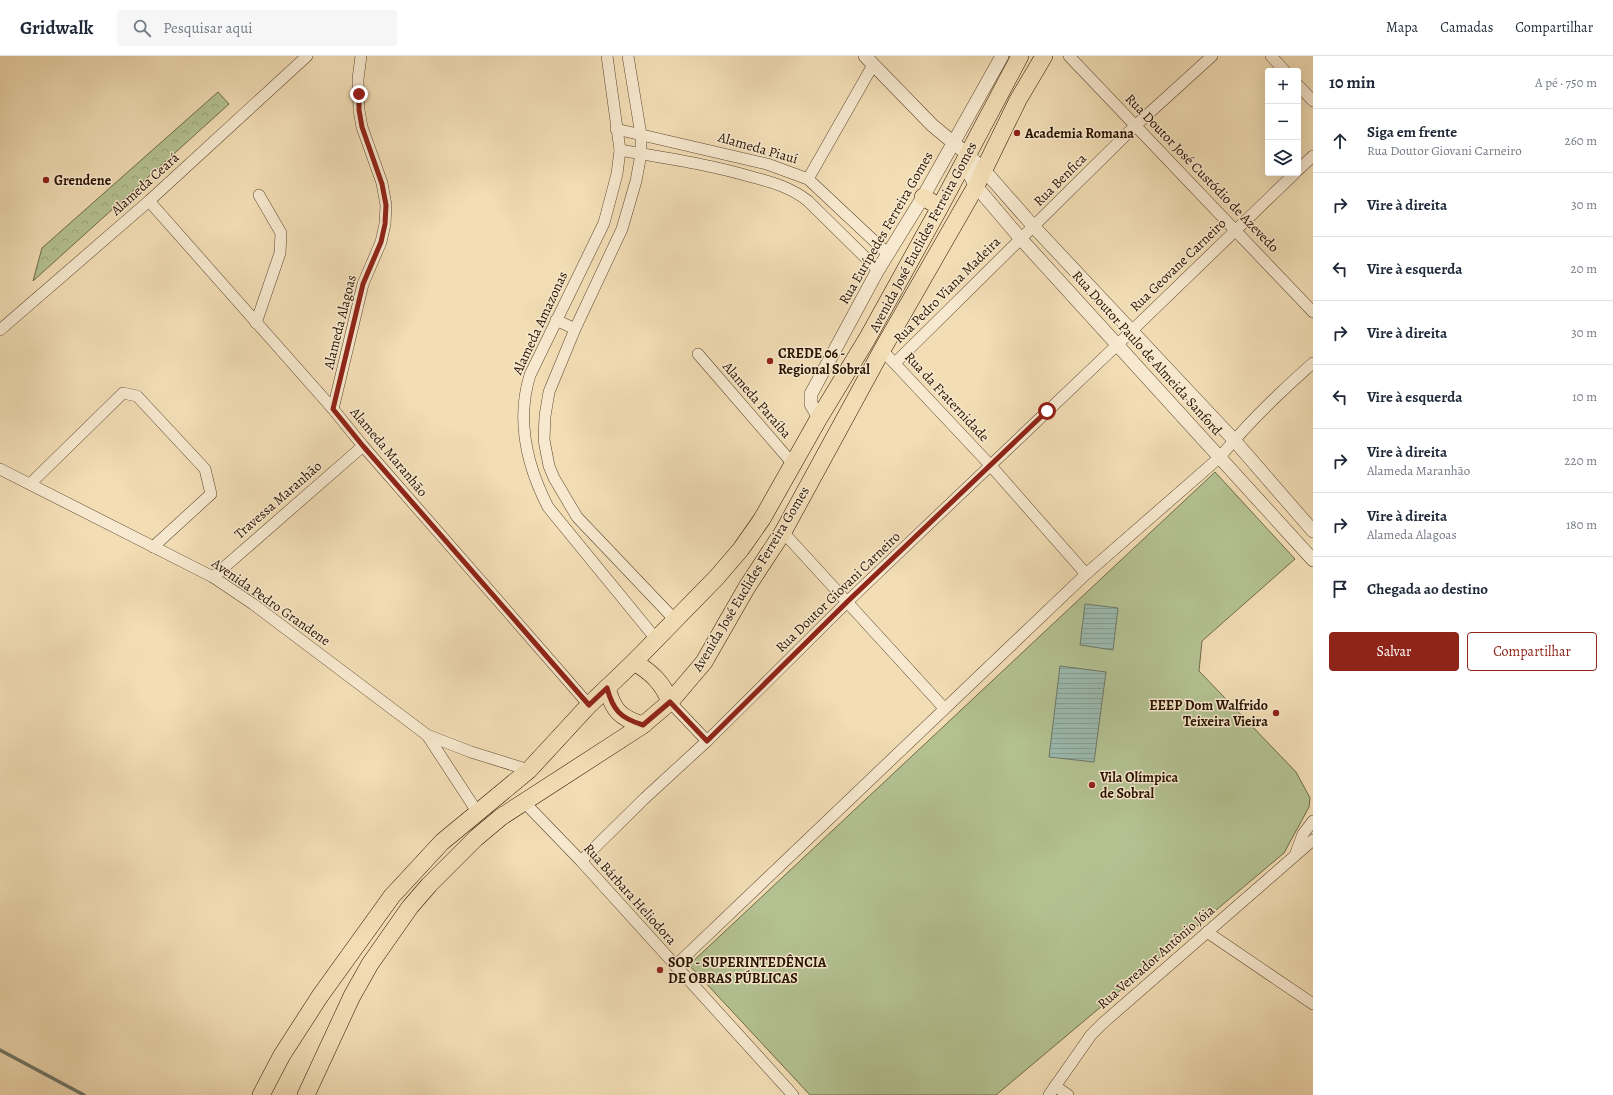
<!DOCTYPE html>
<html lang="pt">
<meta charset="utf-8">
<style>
:root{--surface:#fff;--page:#f6f6f7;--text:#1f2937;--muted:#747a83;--line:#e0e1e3;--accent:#8f2418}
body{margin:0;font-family:Alegreya,serif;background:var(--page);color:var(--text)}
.controls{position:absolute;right:12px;top:12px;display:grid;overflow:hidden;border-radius:4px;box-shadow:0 4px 16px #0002}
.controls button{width:36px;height:36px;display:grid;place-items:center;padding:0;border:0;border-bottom:1px solid var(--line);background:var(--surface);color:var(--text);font:20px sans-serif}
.stop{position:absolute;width:12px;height:12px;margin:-9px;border:3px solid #8f2418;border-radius:50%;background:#fff}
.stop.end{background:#8f2418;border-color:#fff;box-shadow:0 1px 4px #0008}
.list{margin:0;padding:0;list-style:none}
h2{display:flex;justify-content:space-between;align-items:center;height:52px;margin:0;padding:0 16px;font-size:17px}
h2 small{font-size:13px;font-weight:400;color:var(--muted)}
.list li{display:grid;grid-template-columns:26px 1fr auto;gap:12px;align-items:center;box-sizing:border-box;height:64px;padding:0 16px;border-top:1px solid var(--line)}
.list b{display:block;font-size:15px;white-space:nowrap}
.list p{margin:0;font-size:13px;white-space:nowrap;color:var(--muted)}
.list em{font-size:13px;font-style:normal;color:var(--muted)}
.actions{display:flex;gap:8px;padding:12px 16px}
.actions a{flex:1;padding:9px 0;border:1px solid var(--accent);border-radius:4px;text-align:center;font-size:14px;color:var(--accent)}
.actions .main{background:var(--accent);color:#fff}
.icon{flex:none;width:22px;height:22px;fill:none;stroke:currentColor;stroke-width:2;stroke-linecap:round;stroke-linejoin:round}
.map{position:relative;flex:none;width:1313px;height:1039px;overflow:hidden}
header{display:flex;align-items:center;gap:24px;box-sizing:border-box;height:56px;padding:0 20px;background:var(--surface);border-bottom:1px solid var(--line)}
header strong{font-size:19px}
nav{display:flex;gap:22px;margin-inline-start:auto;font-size:14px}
.search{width:280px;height:36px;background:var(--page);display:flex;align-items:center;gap:10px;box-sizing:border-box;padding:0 14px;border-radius:4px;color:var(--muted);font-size:15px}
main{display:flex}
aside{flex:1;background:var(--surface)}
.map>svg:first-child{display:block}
</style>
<header>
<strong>Gridwalk</strong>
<div class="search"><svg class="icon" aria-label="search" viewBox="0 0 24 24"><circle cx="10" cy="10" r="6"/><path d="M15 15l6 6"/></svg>Pesquisar aqui</div>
<nav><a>Mapa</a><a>Camadas</a><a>Compartilhar</a></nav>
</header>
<main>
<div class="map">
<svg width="1313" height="1039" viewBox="0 0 1313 1039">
<defs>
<pattern id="forest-crowns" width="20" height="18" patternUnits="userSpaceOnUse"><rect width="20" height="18" fill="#b4c292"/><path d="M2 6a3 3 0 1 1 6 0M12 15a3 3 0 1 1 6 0" fill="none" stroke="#9ba67c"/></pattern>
<pattern id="water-rules" width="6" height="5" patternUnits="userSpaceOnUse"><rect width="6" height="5" fill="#9bbbb0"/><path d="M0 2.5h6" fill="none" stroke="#86a096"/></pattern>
</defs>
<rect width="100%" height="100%" fill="#f2ddb5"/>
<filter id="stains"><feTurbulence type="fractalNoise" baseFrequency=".005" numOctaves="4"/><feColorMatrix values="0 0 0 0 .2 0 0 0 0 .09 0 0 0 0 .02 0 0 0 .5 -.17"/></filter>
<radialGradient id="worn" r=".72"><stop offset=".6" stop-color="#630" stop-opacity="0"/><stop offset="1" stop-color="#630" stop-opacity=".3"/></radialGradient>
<polygon fill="#b4c292" stroke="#6f6a49" points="1215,416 1295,503 1202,585 1199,615 1296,716 1310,742 1309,751 1284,797 996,1039 810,1039 689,909"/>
<polygon fill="url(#forest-crowns)" stroke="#6f6a49" points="218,36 229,48 33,225 42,192"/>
<g fill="url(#water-rules)" stroke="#6e776a">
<polygon points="1085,548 1118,552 1113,594 1080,589"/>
<polygon points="1060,610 1106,616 1094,706 1049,701"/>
</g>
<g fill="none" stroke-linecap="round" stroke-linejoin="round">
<polyline stroke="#6e776a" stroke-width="3.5" points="0,994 84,1039"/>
<g stroke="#5c452d" stroke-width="12">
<g id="minor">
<path d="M607,0l13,94 -3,24 -13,49 -74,152c-14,45 -3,91 18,132l108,132"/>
<polyline points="628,0 641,79 641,98 636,125 622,173 575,273 549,336 545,360 544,384 549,410 554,422 577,461 675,564"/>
<polyline points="1069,0 1313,256"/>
<polyline points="1271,0 1285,15"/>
<polyline points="1298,29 1313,45"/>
<polyline points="616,73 767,108 808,123 888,198"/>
<path d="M620,94c44,8 89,14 132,27 20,5 40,11 56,24l70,69"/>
<polyline points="1298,114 1313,100"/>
<polyline points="808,123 873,9"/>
<polyline points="149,145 333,353 363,390 589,649"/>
<polyline points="556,264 575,273"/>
<polyline points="256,267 280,197 281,177 259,139"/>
<polyline points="0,274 149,145 307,0"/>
<polyline points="882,294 991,410 1086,518"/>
<polyline points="698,298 793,408"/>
<polyline points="895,307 1136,69 1212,0"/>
<polyline points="333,353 363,228 381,186 385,168 386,149 382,127 362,71 359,54 358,23 361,0"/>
<polyline points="0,413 213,521 253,548 427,679 471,696 529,714"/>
<polyline points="30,428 123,337 137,340 205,413 211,438 153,491"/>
<polyline points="783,476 944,652"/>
<polyline points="213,521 363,390"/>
<polyline points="670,646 707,685"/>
<polyline points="427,679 478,757"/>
<polyline points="524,746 581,805 793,1039"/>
<polyline points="1296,797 1303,778 1313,765"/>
<polyline points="581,805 645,742 707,685 847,546 1117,289 1295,117"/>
<polyline points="1207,876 1313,948"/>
<path d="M675,910l411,-392 134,-117c28,-34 60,-65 93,-94"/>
<polyline points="1055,1030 1068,1039"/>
<polyline points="1049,1039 1091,979 1103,967 1313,784"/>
</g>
</g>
<g stroke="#5c452d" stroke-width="14">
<g id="tertiary">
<polyline points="865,0 932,69 967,98 984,114 1034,171 1234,384 1313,475"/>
<polyline points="963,107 976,130 1021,183 1313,504"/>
<polyline points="819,362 811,348 811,338 878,214 923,141 1002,0"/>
</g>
</g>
<g stroke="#2a1200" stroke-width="18">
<g id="primary">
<polyline points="923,141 940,151"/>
<path d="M634,606c17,10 29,21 36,40"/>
<path d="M607,632c6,22 13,30 36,37"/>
<polyline points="261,1039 282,999 320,940 392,840 442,786 529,714 589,649 634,606 717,521 741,493 762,463 819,362 867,283 940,151 1020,0"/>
<polyline points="306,1039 352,940 370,908 410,851 429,829 476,782 501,761 643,669 670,646 704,606 747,531 783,476 882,294 976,130 1018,44 1044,0"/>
</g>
</g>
<use href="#minor" stroke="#f7e9cf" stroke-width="11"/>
<use href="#tertiary" stroke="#f7e9cf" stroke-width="13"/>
<use href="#primary" stroke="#f2ddb5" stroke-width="17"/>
</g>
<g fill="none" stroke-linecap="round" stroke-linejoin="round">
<path stroke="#8f2418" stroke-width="5" d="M359,38v16l3,17 20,57 4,21 -1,19 -4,18 -18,42 -30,125 30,37 226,259 18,-17c6,22 13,30 36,37l27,-23 37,39 140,-139 200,-191"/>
</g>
<g fill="#8f2418" stroke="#f7e9cf" stroke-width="1.5">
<circle cx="1017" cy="77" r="4"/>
<circle cx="46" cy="124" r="4"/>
<circle cx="770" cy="305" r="4"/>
<circle cx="1276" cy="657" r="4"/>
<circle cx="1092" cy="729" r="4"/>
<circle cx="660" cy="914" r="4"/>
</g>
<g text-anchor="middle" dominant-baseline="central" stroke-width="3" stroke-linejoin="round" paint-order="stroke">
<g font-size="14" font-weight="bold" fill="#2a1200" stroke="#f7e9cf" text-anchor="start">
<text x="1025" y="77">Academia Romana</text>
<text x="54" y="124">Grendene</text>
<text x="778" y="297">CREDE 06 -<tspan x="778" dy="16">Regional Sobral</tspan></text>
<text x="1268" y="649" text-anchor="end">EEEP Dom Walfrido<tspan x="1268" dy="16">Teixeira Vieira</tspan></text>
<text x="1100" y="721">Vila Olímpica<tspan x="1100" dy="16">de Sobral</tspan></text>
<text x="668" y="906">SOP - SUPERINTEDÊNCIA<tspan x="668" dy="16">DE OBRAS PÚBLICAS</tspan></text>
</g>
<g font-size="14" fill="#2a1200" stroke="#f7e9cf">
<text transform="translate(758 92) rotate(16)">Alameda Piauí</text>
<text transform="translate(1202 117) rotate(46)">Rua Doutor José Custódio de Azevedo</text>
<text transform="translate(1060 124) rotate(-45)">Rua Benfica</text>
<text transform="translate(145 128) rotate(-42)">Alameda Ceará</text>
<text transform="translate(886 172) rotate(-60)">Rua Eurípedes Ferreira Gomes</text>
<text transform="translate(923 181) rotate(-62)">Avenida José Euclides Ferreira Gomes</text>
<text transform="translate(1178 209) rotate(-44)">Rua Geovane Carneiro</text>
<text transform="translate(947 234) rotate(-45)">Rua Pedro Viana Madeira</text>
<text transform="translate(340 266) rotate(-76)">Alameda Alagoas</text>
<text transform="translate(540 267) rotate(-65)">Alameda Amazonas</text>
<text transform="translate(1147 297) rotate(48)">Rua Doutor Paulo de Almeida Sanford</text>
<text transform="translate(947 341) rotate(47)">Rua da Fraternidade</text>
<text transform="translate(757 344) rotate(49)">Alameda Paraíba</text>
<text transform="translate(389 396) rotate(50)">Alameda Maranhão</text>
<text transform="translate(278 444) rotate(-41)">Travessa Maranhão</text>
<text transform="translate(751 523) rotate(-59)">Avenida José Euclides Ferreira Gomes</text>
<text transform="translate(838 536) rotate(-44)">Rua Doutor Giovani Carneiro</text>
<text transform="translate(271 546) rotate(35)">Avenida Pedro Grandene</text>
<text transform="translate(630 838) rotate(48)">Rua Bárbara Heliodora</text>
<text transform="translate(1156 901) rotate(-41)">Rua Vereador Antônio Jóia</text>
</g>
</g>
<rect width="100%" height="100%" filter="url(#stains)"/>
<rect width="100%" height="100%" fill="url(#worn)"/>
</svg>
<div class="controls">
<button>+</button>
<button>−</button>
<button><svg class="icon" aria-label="layers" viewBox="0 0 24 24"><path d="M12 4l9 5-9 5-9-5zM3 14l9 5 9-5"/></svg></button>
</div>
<div class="stop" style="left:1047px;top:355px"></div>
<div class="stop end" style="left:359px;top:38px"></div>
</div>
<aside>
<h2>10 min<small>A pé · 750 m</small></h2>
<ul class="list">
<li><svg class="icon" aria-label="ahead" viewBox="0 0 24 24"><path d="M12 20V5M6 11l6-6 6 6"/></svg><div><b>Siga em frente</b><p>Rua Doutor Giovani Carneiro</p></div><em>260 m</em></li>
<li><svg class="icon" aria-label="right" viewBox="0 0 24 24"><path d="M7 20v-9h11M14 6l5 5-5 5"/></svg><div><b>Vire à direita</b></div><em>30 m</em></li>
<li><svg class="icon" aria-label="left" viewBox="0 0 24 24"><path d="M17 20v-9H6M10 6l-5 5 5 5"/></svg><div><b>Vire à esquerda</b></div><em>20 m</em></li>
<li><svg class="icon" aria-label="right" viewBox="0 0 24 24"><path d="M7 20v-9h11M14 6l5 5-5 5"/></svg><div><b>Vire à direita</b></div><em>30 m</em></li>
<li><svg class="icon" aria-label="left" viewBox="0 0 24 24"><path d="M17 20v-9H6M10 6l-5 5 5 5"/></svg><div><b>Vire à esquerda</b></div><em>10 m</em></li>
<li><svg class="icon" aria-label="right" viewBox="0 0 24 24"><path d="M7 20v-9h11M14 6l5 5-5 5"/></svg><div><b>Vire à direita</b><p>Alameda Maranhão</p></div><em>220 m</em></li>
<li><svg class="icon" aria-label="right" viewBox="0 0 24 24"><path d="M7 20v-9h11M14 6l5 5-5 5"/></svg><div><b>Vire à direita</b><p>Alameda Alagoas</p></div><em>180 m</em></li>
<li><svg class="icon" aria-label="arrive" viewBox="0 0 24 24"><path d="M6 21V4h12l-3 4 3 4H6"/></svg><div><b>Chegada ao destino</b></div></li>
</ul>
<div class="actions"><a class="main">Salvar</a><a>Compartilhar</a></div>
</aside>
</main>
